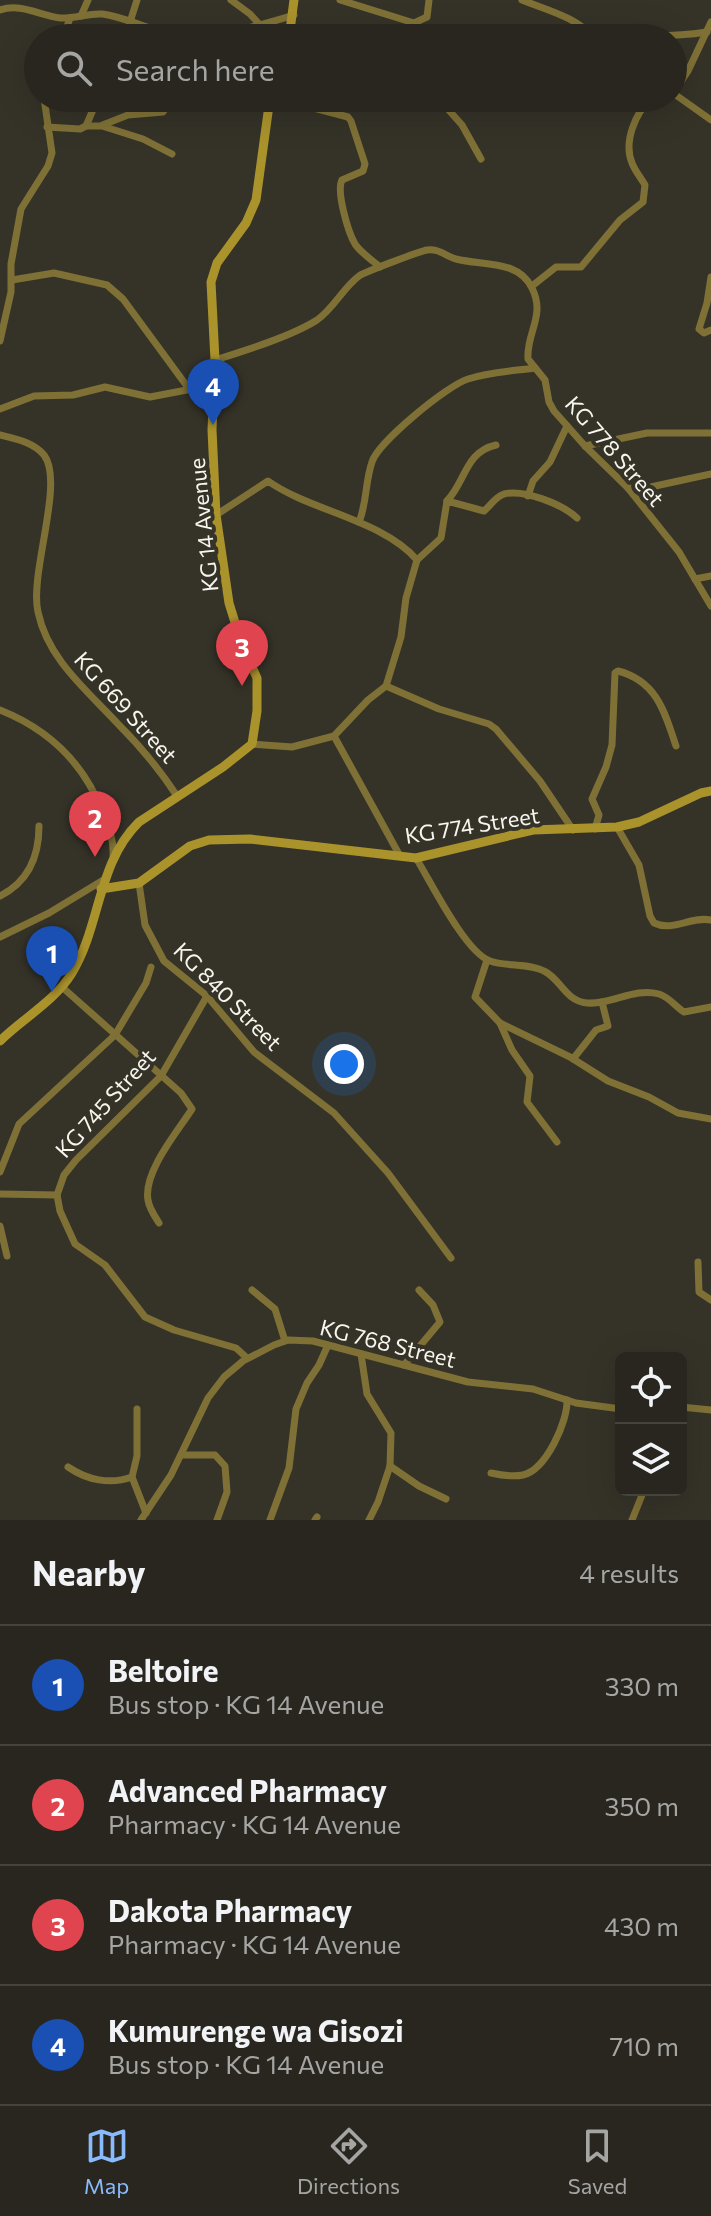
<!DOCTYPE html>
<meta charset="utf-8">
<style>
:root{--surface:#28261e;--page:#302e27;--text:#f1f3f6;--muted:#a5a5a4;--line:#44433c;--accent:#88bafc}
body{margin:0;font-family:Commissioner,sans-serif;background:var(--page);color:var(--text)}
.controls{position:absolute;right:24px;bottom:24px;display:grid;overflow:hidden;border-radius:12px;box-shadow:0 8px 32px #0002}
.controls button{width:72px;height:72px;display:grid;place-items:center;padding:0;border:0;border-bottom:2px solid var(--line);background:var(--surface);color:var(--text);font:40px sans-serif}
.you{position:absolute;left:344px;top:1064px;width:28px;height:28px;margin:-20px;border:6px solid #fff;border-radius:50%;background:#1a73e8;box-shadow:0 0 0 12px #1a73e833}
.badge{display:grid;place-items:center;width:52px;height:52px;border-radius:50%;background:var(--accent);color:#fff;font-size:26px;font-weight:700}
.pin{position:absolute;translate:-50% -66px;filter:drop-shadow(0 2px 4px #0008)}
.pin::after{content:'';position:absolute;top:42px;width:28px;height:24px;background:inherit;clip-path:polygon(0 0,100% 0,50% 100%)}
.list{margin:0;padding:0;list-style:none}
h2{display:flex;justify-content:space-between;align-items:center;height:104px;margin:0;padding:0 32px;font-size:34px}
h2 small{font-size:26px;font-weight:400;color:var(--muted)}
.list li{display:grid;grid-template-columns:52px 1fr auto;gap:24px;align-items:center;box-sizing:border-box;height:120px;padding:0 32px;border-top:2px solid var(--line)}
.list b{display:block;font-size:30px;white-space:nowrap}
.list p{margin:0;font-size:26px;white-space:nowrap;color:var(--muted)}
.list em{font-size:26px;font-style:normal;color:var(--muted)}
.icon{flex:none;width:44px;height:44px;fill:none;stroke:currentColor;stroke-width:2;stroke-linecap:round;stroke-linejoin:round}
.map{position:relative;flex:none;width:711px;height:1520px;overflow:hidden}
.search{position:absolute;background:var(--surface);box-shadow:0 8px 32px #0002;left:24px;right:24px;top:24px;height:88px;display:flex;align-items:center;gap:20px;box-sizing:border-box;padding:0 28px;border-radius:44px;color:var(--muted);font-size:30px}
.sheet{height:584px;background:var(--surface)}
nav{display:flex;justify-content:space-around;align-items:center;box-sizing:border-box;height:112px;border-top:2px solid var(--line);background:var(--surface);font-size:22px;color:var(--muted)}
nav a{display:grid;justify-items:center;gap:4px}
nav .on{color:var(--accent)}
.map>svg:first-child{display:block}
</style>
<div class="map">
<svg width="711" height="1520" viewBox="0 0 711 1520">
<rect width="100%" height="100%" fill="#353328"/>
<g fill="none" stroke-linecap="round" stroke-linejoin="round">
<g stroke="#7f7136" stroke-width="7">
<polyline points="231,0 250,14 260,25"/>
<polyline points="340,0 414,23 427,17 429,0"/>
<path d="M522,0c24,10 55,17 72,38"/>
<path d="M0,10c20,-7 39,5 60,8 14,1 28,-5 42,-4 22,3 44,14 65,19 43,8 87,-6 127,-18"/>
<polyline points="81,16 88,0"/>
<polyline points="414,23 417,38"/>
<path d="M586,29c41,8 80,9 121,3"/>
<polyline points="63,38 70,18"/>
<polyline points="125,38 137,0"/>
<polyline points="673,93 688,71 711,22"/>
<polyline points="673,93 711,120"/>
<path d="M291,98l19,9 38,10 3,4 14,43 -2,7 -21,9c-6,11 6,52 13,64 6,9 17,16 25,23"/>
<polyline points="438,98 462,125 481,159"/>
<polyline points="86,126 100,126 128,115 163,112 172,98"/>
<polyline points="102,126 143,139 172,154"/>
<polyline points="47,127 80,129 86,126 98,98"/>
<polyline points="711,277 707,303 699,329 704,333 711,330"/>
<polyline points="12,280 54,273 107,285 123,299 189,389"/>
<path d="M532,286l24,-19h25l39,-47 23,-18 2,-17c-4,-7 -10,-14 -13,-22 -9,-22 4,-50 19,-65"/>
<polyline points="0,341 11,292 11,264 21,209 48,166 52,153 44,98"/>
<path d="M215,360c29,-9 77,-24 102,-40 17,-12 26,-32 42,-44 5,-4 62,-25 68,-26 11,-2 19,6 29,9 26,7 62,0 76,29 14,28 -6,45 -4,71l17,21 4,22 5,9 31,35 43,42 51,64 32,54"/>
<polyline points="0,409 34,396 73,395 105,387 150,397 213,385"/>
<path d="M0,435c16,4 33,7 44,20 21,27 -15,119 -6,157 10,48 50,79 81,113 22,22 41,45 58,71"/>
<polyline points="585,446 647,433 711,433"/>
<polyline points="628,488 646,488 711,474"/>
<polyline points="528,496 533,481 550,462 567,426"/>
<path d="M447,501c19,-20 18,-49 49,-56"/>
<path d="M216,515l52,-34c42,30 115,39 149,79l-11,38 -5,39 -15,49 -18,14 -34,36 -42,11 -40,-3"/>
<path d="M359,522c8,-19 6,-40 13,-60 6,-20 76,-77 96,-83 21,-7 45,-8 67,-11"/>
<path d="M417,560l24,-22 6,-37 37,10c7,-6 11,-14 20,-17 20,-5 58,10 73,24"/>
<polyline points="695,579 711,576"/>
<polyline points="386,686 439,709 489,724 496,729 540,781 573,830"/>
<path d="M0,710c50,20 84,53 103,103 6,15 11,27 10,43"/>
<polyline points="334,736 400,856"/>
<path d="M617,827l22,38 11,51 4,7c19,9 37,-7 57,-3"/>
<path d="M595,829l4,-14 -7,-16 14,-32 6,-22 3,-72 3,-2c39,10 47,42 58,75"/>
<path d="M416,858c15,24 49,94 74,103 17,6 39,2 54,10 17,8 21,30 43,32 25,2 47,-16 72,-9 10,3 17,13 25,18l27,-5"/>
<polyline points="139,883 145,925 164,961 207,996 254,1052 334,1113 388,1173 451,1258"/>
<path d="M0,896c28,-14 39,-39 39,-70"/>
<polyline points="0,937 49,913 105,879"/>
<polyline points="487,960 475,997 500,1023 512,1050 530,1076 527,1102 557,1142"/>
<path d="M62,987l119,106 11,16c-14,22 -49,63 -44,91 1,8 6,15 11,23"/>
<polyline points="500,1023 570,1057 608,1081 649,1097 678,1113 711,1119"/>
<polyline points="573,1059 596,1030 608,1026 602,1002"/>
<polyline points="0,1172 19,1124 115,1035 146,983 151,967"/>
<polyline points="0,1194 57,1195"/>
<polyline points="57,1195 60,1211 75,1244 105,1265 145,1317 174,1330 236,1348 247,1358"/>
<polyline points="57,1195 64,1175 76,1160 161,1076 207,996"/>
<polyline points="0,1226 7,1256"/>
<polyline points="698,1262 699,1292 711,1300"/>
<polyline points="252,1290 275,1309 285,1341"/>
<polyline points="361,1354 367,1394 391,1433 390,1466 378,1502 369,1520"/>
<polyline points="404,1365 440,1322 433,1305 419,1290"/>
<polyline points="681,1407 711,1410"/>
<polyline points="137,1409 137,1456 132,1477 146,1513"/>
<polyline points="181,1455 215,1455 225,1466 227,1492 217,1520"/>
<polyline points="390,1466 419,1486 446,1499"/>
<path d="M68,1467c19,13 42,18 64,10"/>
<path d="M491,1473c9,2 22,4 32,2 23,-5 45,-54 44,-75"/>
<polyline points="141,1520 171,1475 208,1398 224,1377 243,1361 274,1345 288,1340 313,1341 468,1382 533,1389 576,1403 621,1409"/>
<polyline points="270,1520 289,1468 296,1409 307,1383 319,1365 328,1345"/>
<polyline points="315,1520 317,1517"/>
<polyline points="632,1520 644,1490"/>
</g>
<g stroke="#ab932c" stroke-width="9">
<polyline points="289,38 294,0"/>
<polyline points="101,889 139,883 190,846 209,840 250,839 416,858 533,830 617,827 639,822 701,793 711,791"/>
<path d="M0,1041c22,-22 55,-40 72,-68 29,-48 25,-110 67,-151l84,-55 29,-23 5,-33v-33l-15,-33 -13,-42 -13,-88 -4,-85 3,-70 -4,-78 6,-19 29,-40 10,-23 14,-102"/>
</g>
</g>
<g text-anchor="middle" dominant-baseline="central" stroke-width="8" stroke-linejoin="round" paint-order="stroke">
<g font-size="22" fill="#f6f5ee" stroke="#353328">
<text transform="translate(615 451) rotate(49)">KG 778 Street</text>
<text transform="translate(203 525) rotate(-96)">KG 14 Avenue</text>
<text transform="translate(126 707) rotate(48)">KG 669 Street</text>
<text transform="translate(472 825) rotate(-9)">KG 774 Street</text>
<text transform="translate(228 996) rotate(45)">KG 840 Street</text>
<text transform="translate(105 1103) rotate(-48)">KG 745 Street</text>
<text transform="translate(388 1343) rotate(14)">KG 768 Street</text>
</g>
</g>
</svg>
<div class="controls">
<button><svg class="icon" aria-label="locate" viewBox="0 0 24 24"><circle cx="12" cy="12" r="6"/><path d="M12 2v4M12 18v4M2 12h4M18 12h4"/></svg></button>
<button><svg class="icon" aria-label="layers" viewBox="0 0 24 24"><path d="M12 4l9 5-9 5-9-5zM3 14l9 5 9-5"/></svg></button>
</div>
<div class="you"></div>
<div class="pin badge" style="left:52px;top:992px;background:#1a4fb4">1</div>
<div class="pin badge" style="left:95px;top:857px;background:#e0444e">2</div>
<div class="pin badge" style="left:242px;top:686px;background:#e0444e">3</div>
<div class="pin badge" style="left:213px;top:425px;background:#1a4fb4">4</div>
<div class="search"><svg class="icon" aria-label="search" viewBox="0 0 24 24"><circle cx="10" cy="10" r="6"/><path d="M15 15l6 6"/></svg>Search here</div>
</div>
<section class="sheet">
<h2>Nearby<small>4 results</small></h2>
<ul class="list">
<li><span class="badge" style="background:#1a4fb4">1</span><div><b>Beltoire</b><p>Bus stop · KG 14 Avenue</p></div><em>330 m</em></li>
<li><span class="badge" style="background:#e0444e">2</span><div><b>Advanced Pharmacy</b><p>Pharmacy · KG 14 Avenue</p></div><em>350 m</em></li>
<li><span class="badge" style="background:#e0444e">3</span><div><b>Dakota Pharmacy</b><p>Pharmacy · KG 14 Avenue</p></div><em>430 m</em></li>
<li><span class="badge" style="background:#1a4fb4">4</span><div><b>Kumurenge wa Gisozi</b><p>Bus stop · KG 14 Avenue</p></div><em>710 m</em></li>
</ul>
</section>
<nav>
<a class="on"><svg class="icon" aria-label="map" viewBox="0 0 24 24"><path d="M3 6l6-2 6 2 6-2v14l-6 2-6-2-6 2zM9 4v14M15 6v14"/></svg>Map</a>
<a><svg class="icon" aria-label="directions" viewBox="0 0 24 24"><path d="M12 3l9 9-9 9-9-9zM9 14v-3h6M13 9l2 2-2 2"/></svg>Directions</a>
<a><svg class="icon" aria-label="saved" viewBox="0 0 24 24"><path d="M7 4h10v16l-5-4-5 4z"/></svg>Saved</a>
</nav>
